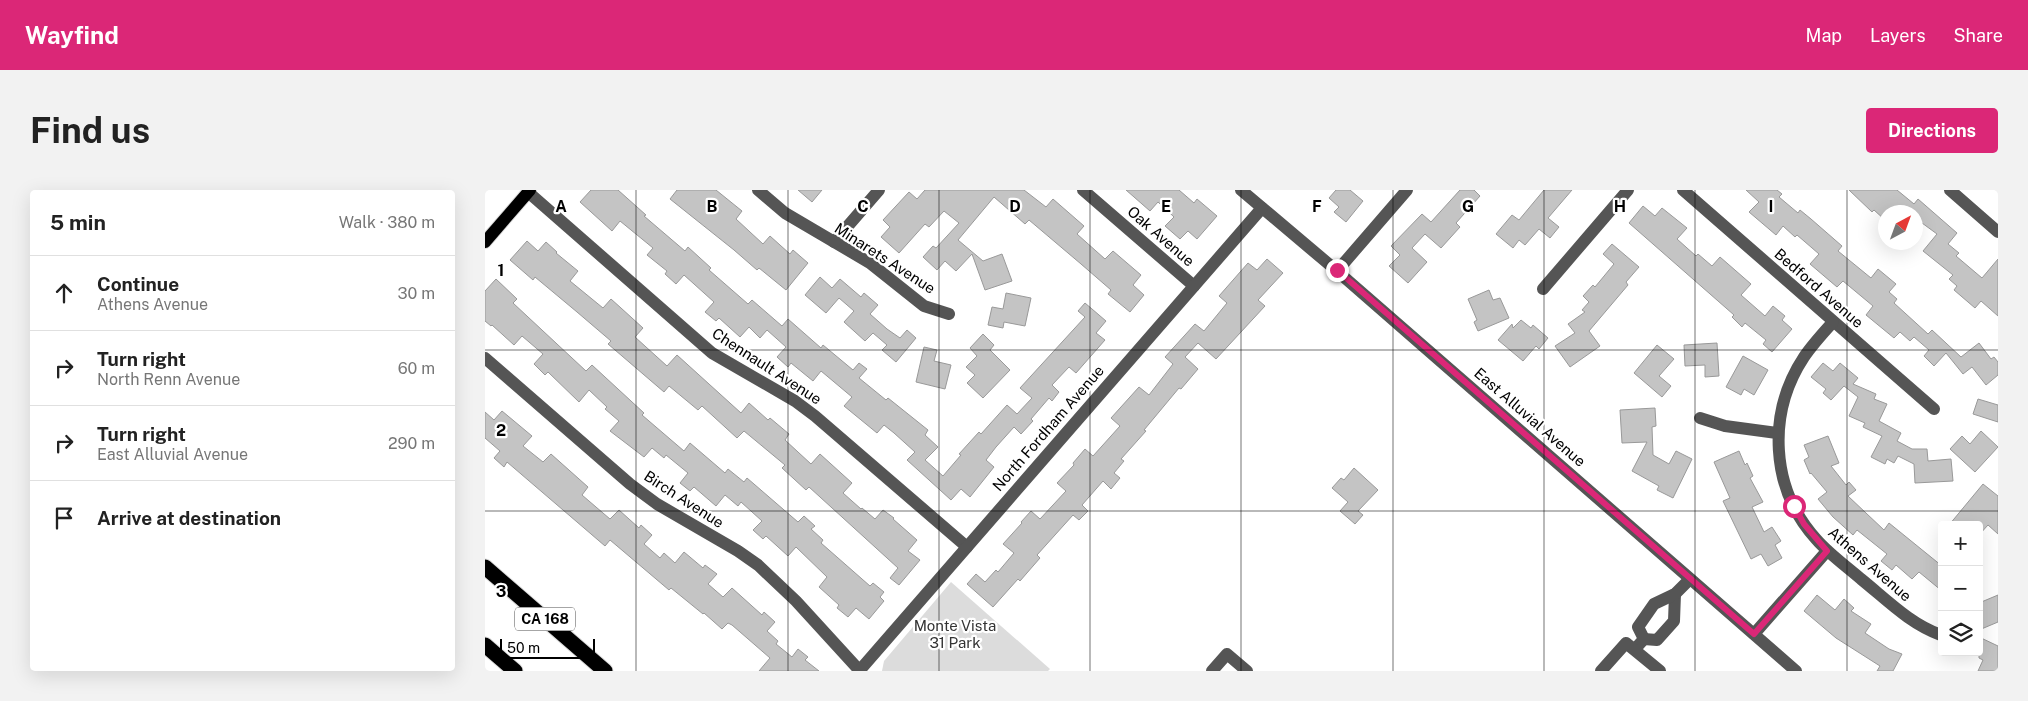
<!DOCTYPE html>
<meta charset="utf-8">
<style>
:root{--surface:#fff;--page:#f2f2f2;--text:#222;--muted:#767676;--line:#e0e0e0;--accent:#db2777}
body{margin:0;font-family:"Public Sans",sans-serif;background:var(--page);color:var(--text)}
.controls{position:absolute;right:15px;bottom:15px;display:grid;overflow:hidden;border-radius:5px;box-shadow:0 5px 20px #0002}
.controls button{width:45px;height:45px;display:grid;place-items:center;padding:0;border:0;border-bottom:1px solid var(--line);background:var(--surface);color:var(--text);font:25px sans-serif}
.compass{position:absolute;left:1393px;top:15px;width:45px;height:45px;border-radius:50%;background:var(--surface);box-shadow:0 5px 20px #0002;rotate:41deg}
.scale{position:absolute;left:15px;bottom:12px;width:95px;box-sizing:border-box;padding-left:5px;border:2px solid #000;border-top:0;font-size:14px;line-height:18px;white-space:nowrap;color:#000;-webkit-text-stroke:4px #fff;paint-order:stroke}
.stop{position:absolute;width:15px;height:15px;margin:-11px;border:4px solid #db2777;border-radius:50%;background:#fff}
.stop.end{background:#db2777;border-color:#fff;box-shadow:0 1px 5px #0008}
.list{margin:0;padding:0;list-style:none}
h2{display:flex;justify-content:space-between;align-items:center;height:65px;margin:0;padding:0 20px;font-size:21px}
h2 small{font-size:16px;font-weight:400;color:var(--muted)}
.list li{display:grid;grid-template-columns:32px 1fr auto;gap:15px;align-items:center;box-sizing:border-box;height:75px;padding:0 20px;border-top:1px solid var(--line)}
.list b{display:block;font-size:19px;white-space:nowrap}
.list p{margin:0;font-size:16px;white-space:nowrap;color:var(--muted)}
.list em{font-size:16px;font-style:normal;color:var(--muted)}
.icon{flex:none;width:28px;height:28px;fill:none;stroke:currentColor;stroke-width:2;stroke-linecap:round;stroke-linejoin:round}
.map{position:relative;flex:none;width:1513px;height:481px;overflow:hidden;border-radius:5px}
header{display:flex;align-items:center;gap:30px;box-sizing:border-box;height:70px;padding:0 25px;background:var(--accent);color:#fff}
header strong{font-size:24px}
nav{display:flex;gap:28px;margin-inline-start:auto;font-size:18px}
.intro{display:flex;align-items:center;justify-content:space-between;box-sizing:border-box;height:120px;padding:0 30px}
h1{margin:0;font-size:35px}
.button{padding:12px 22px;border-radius:5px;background:var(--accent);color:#fff;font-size:18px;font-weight:700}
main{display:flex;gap:30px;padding:0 30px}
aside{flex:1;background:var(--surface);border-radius:5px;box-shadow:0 5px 20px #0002}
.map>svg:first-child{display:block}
</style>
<header>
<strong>Wayfind</strong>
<nav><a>Map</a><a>Layers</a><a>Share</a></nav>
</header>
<div class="intro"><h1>Find us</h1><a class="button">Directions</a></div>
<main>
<aside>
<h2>5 min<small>Walk · 380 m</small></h2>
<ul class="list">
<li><svg class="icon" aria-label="ahead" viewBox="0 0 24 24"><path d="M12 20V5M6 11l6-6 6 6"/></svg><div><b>Continue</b><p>Athens Avenue</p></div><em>30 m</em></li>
<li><svg class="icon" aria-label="right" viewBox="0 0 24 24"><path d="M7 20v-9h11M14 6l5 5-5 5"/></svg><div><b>Turn right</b><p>North Renn Avenue</p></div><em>60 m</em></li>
<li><svg class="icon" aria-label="right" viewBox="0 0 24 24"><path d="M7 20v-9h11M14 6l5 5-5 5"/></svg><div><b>Turn right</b><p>East Alluvial Avenue</p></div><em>290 m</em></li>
<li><svg class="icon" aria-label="arrive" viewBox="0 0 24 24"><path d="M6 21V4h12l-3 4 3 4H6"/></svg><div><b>Arrive at destination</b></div></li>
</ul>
</aside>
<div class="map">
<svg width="1513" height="481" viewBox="0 0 1513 481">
<rect width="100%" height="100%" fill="#fff"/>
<polygon fill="#dcdcdc" points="466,392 565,479 563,481 397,481 399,471"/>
<g fill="#c4c4c4" stroke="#999">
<polygon points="106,0 133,0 161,25 159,26 200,61 203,57 226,78 224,80 263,114 267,110 297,136 303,129 336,158 338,155 368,180 374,173 382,179 374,188 401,210 403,208 443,240 440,245 453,257 440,270 458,286 476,265 474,264 494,242 496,244 522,215 532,224 547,208 535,198 600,127 593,121 600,113 621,131 611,143 620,150 591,183 584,177 567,195 574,202 567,211 564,208 546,229 548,231 536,244 529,237 511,257 501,270 509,277 485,307 476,299 466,310 422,270 430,262 409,243 399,235 392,243 359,216 367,207 336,181 328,191 306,173 303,177 292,167 301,157 282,140 275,148 264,137 255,147 234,128 231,131 220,122 229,112 199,85 191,94 180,84 182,81 162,65 168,58 135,31 127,41 95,12"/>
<polygon points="192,0 231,0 257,21 251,29 278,54 285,46 305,64 308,60 323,73 301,100 274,78 272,80 249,60 185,9"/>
<polygon points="313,0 337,0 327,12"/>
<polygon points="440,0 539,0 561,17 568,9 599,36 592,44 620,69 628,61 656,85 648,95 659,105 645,122 623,104 626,100 596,74 544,30 540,34 509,7 473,50 498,71 517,64 527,91 500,100 487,64 471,81 460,71 452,80 438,67 448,56 451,58 474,33 459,21 444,37 440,34 414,63 396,47 405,37 398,30 424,2 432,9"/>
<polygon points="641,0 694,0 709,13 712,9 732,26 712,49 703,41 695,49 680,36 689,27 673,12 665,21"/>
<polygon points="851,0 865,0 878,11 861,32 849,22 854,17 844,8"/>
<polygon points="975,0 989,0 995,6 971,33 975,37 956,58 940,44 927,58 942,72 923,93 904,76 915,65 906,56 937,24 946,32"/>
<polygon points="1059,0 1087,0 1063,28 1074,37 1065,48 1054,39 1040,55 1034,50 1028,58 1011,44 1027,25 1034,30"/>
<polygon points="1261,0 1292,0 1297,4 1294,7 1313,23 1315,20 1326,29 1357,56 1353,61 1386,88 1393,79 1411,94 1404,102 1412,109 1409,113 1443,144 1447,140 1476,167 1494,153 1506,169 1509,167 1513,172 1513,185 1501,195 1487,177 1478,184 1461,163 1449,176 1439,166 1444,160 1429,147 1425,151 1415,142 1409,148 1381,125 1388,116 1358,91 1352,97 1325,74 1334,64 1312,45 1310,47 1298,36 1291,45 1264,22 1274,12"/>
<polygon points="1364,0 1412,0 1429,14 1433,9 1472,43 1463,54 1474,63 1471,66 1497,88 1513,69 1513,126 1496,111 1490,118 1469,100 1472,96 1464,89 1468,85 1438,61 1452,44 1437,33 1430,40 1430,22 1400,22 1400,30 1389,20 1387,22"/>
<polygon points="1158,16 1170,26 1177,18 1202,38 1192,49 1211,66 1213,64 1227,76 1235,67 1266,94 1256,105 1280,126 1288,116 1300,126 1297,130 1307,139 1287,162 1278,154 1281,150 1260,133 1257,137 1247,127 1249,125 1144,33"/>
<polygon points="42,51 53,61 61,52 72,62 71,63 93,81 85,91 118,118 126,109 136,118 158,138 150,147 182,176 192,165 256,223 264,213 283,230 285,228 304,244 300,250 326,274 335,264 367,293 358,303 376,319 377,318 390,329 398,320 409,328 408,329 432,350 423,361 435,370 414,395 405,388 413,378 324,297 321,300 297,278 300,275 259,241 252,248 217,216 213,220 184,196 179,202 123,154 126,151 92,122 50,87 48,90 25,70"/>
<polygon points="1127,54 1154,77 1141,92 1143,95 1104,141 1115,156 1085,177 1070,156 1090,143 1083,134 1100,122 1097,120 1104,112 1098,106 1108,95 1110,97 1129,74 1118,64"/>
<polygon points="782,69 798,83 773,110 780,116 731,169 713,153 700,167 713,179 696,199 694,198 659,240 661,241 636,269 639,271 629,283 635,288 626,299 618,291 597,315 603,321 594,330 588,325 552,365 555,368 535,391 533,389 508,417 482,394 491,384 500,392 511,380 513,382 529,363 518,354 537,333 536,332 546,321 555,329 581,301 572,293 589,275 588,273 600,259 608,266 635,236 626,228 654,197 664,205 688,174 680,167 710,134 719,141 742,113 734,106 763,73 772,80"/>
<polygon points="335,87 347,98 355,89 376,107 379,103 393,115 385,124 402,139 415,148 422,140 431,148 411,172 397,160 402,155 388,143 380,151 359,132 369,121 354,108 341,123 320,105"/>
<polygon points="11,89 32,109 28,113 101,181 107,175 159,223 157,225 199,261 205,253 240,283 243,279 259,292 262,288 313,332 319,326 330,336 326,339 338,350 336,353 385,396 388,393 399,402 395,407 399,411 384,429 371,418 363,427 352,418 354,415 334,397 342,387 311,357 303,366 281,346 278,349 268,340 277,331 256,312 253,316 240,305 231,316 209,297 205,301 195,293 203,283 181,265 179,268 167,258 159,267 125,241 134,231 120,219 122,217 104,200 94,212 63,182 60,185 49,174 58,164 37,146 29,155 7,135 6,136 0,131 0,101"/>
<polygon points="1004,100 1008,110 1015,108 1024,128 993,141 989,132 992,130 983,109"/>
<polygon points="521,103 546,108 540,136 519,132 518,138 503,135 507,117 518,119"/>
<polygon points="1036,130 1046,138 1048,135 1063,148 1054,159 1051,156 1038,171 1013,150 1027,134 1028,138"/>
<polygon points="498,144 509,155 505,160 525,180 498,208 482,193 490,185 481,177 492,166 485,158"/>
<polygon points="1232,153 1234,186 1220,187 1220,175 1200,176 1199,155"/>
<polygon points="1172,155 1189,169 1174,186 1186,196 1177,207 1149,183"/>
<polygon points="439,157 452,160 449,171 466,175 460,199 431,192"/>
<polygon points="1258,166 1283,180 1269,205 1259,199 1256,205 1241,197"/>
<polygon points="1338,173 1348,181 1355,173 1373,188 1368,194 1391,204 1389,209 1402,214 1394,231 1416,243 1412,251 1427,259 1442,259 1443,271 1466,269 1468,291 1430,293 1429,274 1413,266 1409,273 1402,269 1400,274 1386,267 1397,246 1378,237 1380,233 1364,226 1373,207 1359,196 1346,210 1338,203 1341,199 1326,187"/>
<polygon points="1493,209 1513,215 1513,232 1488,224"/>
<polygon points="1170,218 1171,236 1167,237 1168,265 1184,274 1191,261 1207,269 1188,308 1172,300 1174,296 1147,281 1162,252 1137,253 1135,220"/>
<polygon points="17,221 47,246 38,256 58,272 66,264 103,297 97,305 125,329 134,320 154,338 156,335 167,345 159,354 175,368 179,363 190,373 199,362 218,378 220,375 232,384 223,394 238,407 247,398 277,425 279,422 290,432 282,441 293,451 291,454 307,467 313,459 323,467 320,470 334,481 274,481 285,468 247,435 243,433 237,439 219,423 218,424 186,398 184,400 125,350 120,356 22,272 19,277 9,268 15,261 0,248 0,222 9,230"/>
<polygon points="1496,241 1513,257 1490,282 1465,259 1477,246 1485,254"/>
<polygon points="1343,246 1354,273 1346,276 1361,295 1364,292 1371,300 1363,306 1399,340 1404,333 1457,376 1457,401 1434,382 1427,389 1411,375 1407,380 1396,371 1402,364 1372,340 1368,345 1348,327 1333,309 1342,302 1326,283 1325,284 1319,270 1324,267 1319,255"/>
<polygon points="1254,261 1260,275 1262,273 1268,286 1265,288 1278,312 1267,317 1279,342 1287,337 1296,351 1290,355 1297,368 1283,376 1276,364 1266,369 1238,311 1245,308 1229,272"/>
<polygon points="869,278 893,300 873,321 878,325 870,334 855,321 863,312 847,298 856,288 859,290"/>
<polygon points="1498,294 1513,306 1513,344 1503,335 1494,345 1494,335 1464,335"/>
<polygon points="1332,405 1350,420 1359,409 1369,418 1366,421 1386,434 1380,443 1404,459 1417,464 1408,481 1392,481 1395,476 1351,448 1319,421"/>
<polygon points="1513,405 1513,432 1494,440 1494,413"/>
<polygon points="1494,447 1513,456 1513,481 1493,481 1498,470 1494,468"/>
</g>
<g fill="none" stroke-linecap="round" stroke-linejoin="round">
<g stroke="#dbdbdb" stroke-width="14">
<polyline id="major" points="0,52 45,0"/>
</g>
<g stroke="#dbdbdb" stroke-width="17">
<g id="highway">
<polyline points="0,377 120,481"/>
<polyline points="0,455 30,481"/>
</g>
</g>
<g stroke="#555" stroke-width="12">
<polyline points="273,0 300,23 385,73 439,116 464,124"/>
<polyline points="598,0 709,96"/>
<polyline points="756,0 852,81 1311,481"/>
<polyline points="1198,0 1449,219"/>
<polyline points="1465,0 1513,42"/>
<polyline points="43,2 227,163 310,211 330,226 482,357"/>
<polyline points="349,52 394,0"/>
<polyline points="852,81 922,0"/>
<polyline points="1058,99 1143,0"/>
<path d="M1348,132c-10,11 -21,23 -29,35 -37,56 -34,131 12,182 13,15 30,27 45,40 26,21 49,45 80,56"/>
<polyline points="0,168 145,294 172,314 253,361 273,375 311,411 375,481"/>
<polyline points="1215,228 1240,236 1292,243"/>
<polyline points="1269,444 1342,361"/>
<polyline points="1159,449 1172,450 1189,431 1190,404"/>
<polyline points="1150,459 1159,449 1153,437 1169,414 1190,404 1205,389"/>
<polyline points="375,480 777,18"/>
<polyline points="727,481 742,464 762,481"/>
<polyline points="1116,481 1141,453 1175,481"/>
</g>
<use href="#major" stroke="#000" stroke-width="12"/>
<use href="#highway" stroke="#000" stroke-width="15"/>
</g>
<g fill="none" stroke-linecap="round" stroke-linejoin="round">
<polyline stroke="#db2777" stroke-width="6" points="852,80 1269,444 1342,361 1319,334 1309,316"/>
</g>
<path fill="none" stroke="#000" stroke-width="1" stroke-opacity="0.55" d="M151,0v481M303,0v481M454,0v481M605,0v481M756,0v481M908,0v481M1059,0v481M1210,0v481M1362,0v481M0,160h1513M0,321h1513"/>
<g text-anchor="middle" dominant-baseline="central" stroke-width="4.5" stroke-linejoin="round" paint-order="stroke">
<rect fill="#fff" stroke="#4c4c4c" stroke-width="1" x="30" y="417.5" width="60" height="23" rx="4"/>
<g font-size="14" font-weight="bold" fill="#000">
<text x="60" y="429">CA 168</text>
</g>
<g font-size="15" fill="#000" stroke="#fff">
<text transform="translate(676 46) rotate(41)">Oak Avenue</text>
<text transform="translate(400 68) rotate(33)">Minarets Avenue</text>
<text transform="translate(1334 98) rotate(41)">Bedford Avenue</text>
<text transform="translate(282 176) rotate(33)">Chennault Avenue</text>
<text transform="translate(1045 227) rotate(41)">East Alluvial Avenue</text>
<text transform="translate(563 238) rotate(-49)">North Fordham Avenue</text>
<text transform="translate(199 309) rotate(33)">Birch Avenue</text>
<text transform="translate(1385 374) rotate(41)">Athens Avenue</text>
</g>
<g font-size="15" fill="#333" stroke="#fff">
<text x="470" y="435">Monte Vista<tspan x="470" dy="17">31 Park</tspan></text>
</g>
</g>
<g font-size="16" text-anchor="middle" font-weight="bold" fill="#000" stroke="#fff" stroke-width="4.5" stroke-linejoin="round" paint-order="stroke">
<text x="76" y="22">A</text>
<text x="227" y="22">B</text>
<text x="378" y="22">C</text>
<text x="530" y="22">D</text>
<text x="681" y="22">E</text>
<text x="832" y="22">F</text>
<text x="983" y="22">G</text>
<text x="1135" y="22">H</text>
<text x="1286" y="22">I</text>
<text x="16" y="86">1</text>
<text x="16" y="246">2</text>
<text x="16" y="407">3</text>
</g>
</svg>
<div class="controls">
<button>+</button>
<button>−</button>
<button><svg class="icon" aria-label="layers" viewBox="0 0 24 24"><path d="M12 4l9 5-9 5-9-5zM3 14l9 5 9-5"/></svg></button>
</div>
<svg class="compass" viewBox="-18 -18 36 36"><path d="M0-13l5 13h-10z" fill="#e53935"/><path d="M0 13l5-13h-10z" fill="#767676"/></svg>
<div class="scale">50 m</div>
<div class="stop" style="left:1309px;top:316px"></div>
<div class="stop end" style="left:852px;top:80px"></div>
</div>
</main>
